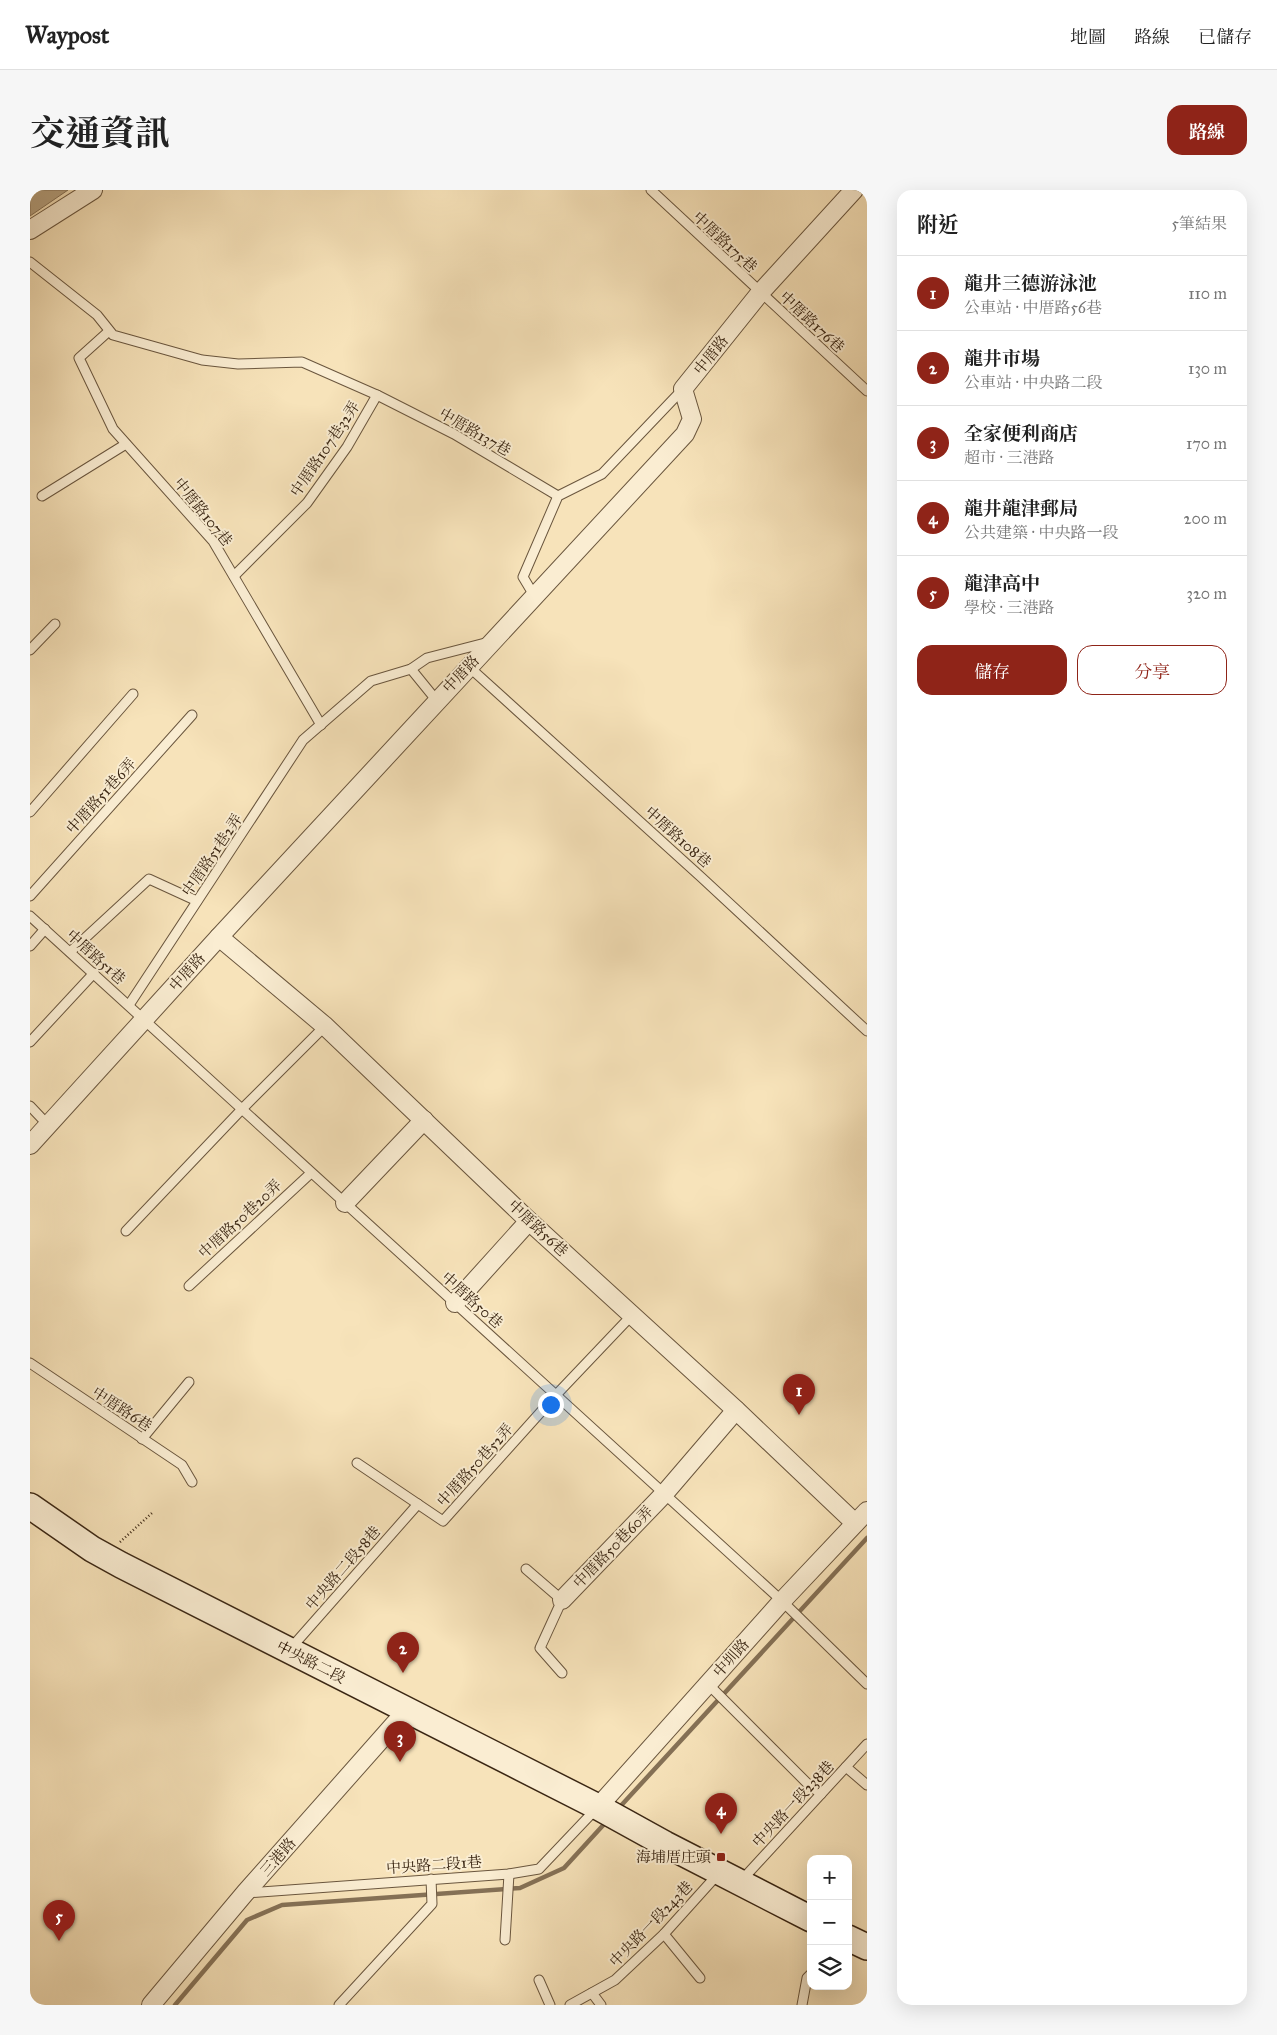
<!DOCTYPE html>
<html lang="zh-TW">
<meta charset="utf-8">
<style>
:root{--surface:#fff;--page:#f6f6f6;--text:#222;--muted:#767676;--line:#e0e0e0;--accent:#8f2418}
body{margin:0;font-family:"IM FELL Great Primer","Noto Serif TC",serif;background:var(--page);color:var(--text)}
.controls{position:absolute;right:15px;bottom:15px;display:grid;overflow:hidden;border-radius:10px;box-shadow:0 5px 20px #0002}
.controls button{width:45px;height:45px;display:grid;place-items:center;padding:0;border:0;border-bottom:1px solid var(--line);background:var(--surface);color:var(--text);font:25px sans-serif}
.you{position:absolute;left:520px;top:1214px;width:18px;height:18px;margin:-12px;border:4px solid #fff;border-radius:50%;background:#1a73e8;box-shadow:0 0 0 8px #1a73e833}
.badge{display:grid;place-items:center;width:32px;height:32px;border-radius:50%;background:var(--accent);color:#fff;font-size:16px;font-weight:700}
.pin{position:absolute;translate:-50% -41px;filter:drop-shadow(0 1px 2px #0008)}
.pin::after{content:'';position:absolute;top:26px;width:18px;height:15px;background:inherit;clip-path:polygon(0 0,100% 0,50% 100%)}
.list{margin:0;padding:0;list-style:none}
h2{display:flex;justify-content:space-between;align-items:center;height:65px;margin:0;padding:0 20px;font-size:21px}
h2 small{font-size:16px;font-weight:400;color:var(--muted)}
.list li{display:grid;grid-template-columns:32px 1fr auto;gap:15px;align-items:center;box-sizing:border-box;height:75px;padding:0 20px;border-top:1px solid var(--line)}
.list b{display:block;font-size:19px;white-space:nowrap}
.list p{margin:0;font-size:16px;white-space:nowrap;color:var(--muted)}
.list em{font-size:16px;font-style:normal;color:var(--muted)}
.actions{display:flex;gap:10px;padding:15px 20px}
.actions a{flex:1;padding:11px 0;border:1px solid var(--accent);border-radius:15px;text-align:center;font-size:18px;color:var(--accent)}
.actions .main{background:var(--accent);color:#fff}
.icon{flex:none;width:28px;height:28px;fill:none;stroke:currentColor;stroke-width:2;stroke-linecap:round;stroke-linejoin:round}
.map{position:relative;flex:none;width:837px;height:1815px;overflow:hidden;border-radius:15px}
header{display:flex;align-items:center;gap:30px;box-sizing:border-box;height:70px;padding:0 25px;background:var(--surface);border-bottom:1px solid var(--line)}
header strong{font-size:24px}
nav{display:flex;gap:28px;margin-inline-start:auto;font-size:18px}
.intro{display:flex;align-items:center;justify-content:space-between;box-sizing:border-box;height:120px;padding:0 30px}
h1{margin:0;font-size:35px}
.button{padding:12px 22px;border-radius:15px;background:var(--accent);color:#fff;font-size:18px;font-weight:700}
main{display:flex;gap:30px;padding:0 30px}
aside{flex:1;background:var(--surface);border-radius:15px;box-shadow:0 5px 20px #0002}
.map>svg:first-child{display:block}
</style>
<header>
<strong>Waypost</strong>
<nav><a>地圖</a><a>路線</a><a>已儲存</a></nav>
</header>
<div class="intro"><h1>交通資訊</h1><a class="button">路線</a></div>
<main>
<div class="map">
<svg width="837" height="1815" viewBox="0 0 837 1815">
<rect width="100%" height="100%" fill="#f7e3ba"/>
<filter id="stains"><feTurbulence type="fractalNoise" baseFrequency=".004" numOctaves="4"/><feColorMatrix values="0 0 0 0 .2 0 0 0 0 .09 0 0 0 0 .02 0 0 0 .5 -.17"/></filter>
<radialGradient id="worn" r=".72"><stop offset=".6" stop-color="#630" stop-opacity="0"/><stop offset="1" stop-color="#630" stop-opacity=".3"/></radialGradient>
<polygon fill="#b7a382" stroke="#857156" points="0,0 38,0 0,26"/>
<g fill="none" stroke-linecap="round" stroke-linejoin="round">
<g stroke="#857156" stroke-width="4.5">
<polyline points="587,1620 837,1348"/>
<polyline points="145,1815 217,1730 252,1715 490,1698 534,1678 577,1631"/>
</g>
<g stroke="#6a563e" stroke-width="11">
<g id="lane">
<polyline points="621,0 837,201"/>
<polyline points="0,72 67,125 83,145 172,170 208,174 272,172 347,205 424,244 528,306"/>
<polyline points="79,141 49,168 83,239 183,351 291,535"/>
<polyline points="12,306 96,254"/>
<polyline points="204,386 277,313 317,257 347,205"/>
<polyline points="505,407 493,387 528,306 572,284 653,199"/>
<polyline points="0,460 25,434"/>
<polyline points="438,476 671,687 837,841"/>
<polyline points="381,479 407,511"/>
<polyline points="0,622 103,504"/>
<polyline points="0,706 162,525"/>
<polyline points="0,726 752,1411 837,1494"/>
<polyline points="0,756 15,739"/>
<polyline points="40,762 119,689 167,711"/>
<polyline points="99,815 273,550 341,491 381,479 397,468 459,452"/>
<polyline points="0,852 64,783"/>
<polyline points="0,916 18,935"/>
<polyline points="96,1041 213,918 295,836"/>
<polyline points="159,1096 281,983"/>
<polyline points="0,1173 152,1275 162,1292"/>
<polyline points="112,1249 159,1192"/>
<polyline points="327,1273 413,1331 526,1205 603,1124"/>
<polyline points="496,1379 532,1410 510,1458 532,1483"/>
<polyline points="261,1458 388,1314"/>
<polyline points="678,1494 778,1594 791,1604"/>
<polyline points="816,1577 837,1595"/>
<polyline points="710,1692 837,1554"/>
<polyline points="216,1703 479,1684 509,1679 566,1619"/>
<polyline points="634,1744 670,1788"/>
<polyline points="475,1750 479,1684"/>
<polyline points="509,1790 520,1815"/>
<polyline points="562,1803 571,1815"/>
<polyline points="309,1815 402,1714 401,1689"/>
<polyline points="540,1815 585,1790 634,1744 688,1684"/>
<polyline points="772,1815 777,1788 781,1784"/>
</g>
</g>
<g stroke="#6a563e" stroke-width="20">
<g id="street">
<polyline points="0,40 63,0"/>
<polyline points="189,747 295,836 499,1031 706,1220 825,1333"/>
<polyline points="0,955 189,747 655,244 662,229 653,199 730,103 824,0"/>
<polyline points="315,1013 394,930"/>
<polyline points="425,1113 499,1031"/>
<polyline points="532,1410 634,1304 706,1220"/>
<polyline points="568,1617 752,1411 837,1321"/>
<polyline points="121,1815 215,1703 377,1520"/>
</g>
</g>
<g stroke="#3b2714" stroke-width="28">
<g id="secondary">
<polyline points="0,1316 62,1359 91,1375 568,1617 635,1654 781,1729"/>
<polyline points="818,1748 837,1757"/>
</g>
</g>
<polyline stroke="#3b2714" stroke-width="2.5" stroke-dasharray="1 2.5" stroke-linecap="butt" points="90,1352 122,1323"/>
<use href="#lane" stroke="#faedd2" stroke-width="9"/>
<use href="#street" stroke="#faedd2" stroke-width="18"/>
<use href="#secondary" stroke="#faedd2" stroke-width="25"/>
</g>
<rect fill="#8f2418" stroke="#faedd2" stroke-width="2" x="686" y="1662" width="10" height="10" rx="2.5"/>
<g text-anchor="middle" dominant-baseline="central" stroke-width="4" stroke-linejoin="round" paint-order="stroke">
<g font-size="15" fill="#3b2714" stroke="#faedd2">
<text transform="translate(695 52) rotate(43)">中厝路175巷</text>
<text transform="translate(782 132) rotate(43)">中厝路176巷</text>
<text transform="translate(681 165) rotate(-51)">中厝路</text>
<text transform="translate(445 242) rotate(30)">中厝路137巷</text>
<text transform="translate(295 259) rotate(-56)">中厝路107巷32弄</text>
<text transform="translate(173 322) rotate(51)">中厝路107巷</text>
<text transform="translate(431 484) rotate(-47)">中厝路</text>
<text transform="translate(71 606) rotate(-48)">中厝路51巷6弄</text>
<text transform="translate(648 647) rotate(42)">中厝路108巷</text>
<text transform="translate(182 665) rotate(-56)">中厝路51巷2弄</text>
<text transform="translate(66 767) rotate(42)">中厝路51巷</text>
<text transform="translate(157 782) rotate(-48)">中厝路</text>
<text transform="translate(210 1029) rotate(-43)">中厝路50巷20弄</text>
<text transform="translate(508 1038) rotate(43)">中厝路56巷</text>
<text transform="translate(442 1110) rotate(42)">中厝路50巷</text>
<text transform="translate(92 1219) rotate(33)">中厝路6巷</text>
<text transform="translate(445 1275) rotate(-48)">中厝路50巷52弄</text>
<text transform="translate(583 1357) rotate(-46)">中厝路50巷60弄</text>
<text transform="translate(313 1378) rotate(-49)">中央路二段58巷</text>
<text transform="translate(701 1468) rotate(-48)">中圳路</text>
<text transform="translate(281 1472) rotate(27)">中央路二段</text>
<text transform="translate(763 1614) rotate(-47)">中央路一段238巷</text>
<text transform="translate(248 1667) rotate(-49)">三港路</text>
<text transform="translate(404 1675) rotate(-4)">中央路二段1巷</text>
<text transform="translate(621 1734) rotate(-46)">中央路一段243巷</text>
</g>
<g font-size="15" fill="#3b2714" stroke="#faedd2" text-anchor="end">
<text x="681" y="1667">海埔厝庄頭</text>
</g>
</g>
<rect width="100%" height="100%" filter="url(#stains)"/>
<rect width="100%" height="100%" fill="url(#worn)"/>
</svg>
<div class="controls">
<button>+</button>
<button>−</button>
<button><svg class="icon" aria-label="layers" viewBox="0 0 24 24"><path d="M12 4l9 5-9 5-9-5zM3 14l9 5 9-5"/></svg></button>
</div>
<div class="you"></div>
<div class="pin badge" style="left:769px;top:1225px">1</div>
<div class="pin badge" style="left:373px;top:1483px">2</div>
<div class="pin badge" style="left:370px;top:1572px">3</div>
<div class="pin badge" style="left:691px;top:1644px">4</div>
<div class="pin badge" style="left:29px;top:1751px">5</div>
</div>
<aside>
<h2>附近<small>5筆結果</small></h2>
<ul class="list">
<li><span class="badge">1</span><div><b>龍井三德游泳池</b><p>公車站 · 中厝路56巷</p></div><em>110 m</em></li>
<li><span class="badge">2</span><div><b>龍井市場</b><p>公車站 · 中央路二段</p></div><em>130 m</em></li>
<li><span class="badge">3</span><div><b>全家便利商店</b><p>超市 · 三港路</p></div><em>170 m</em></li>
<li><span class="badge">4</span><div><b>龍井龍津郵局</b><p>公共建築 · 中央路一段</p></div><em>200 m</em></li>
<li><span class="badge">5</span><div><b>龍津高中</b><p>學校 · 三港路</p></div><em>320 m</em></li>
</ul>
<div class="actions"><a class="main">儲存</a><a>分享</a></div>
</aside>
</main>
